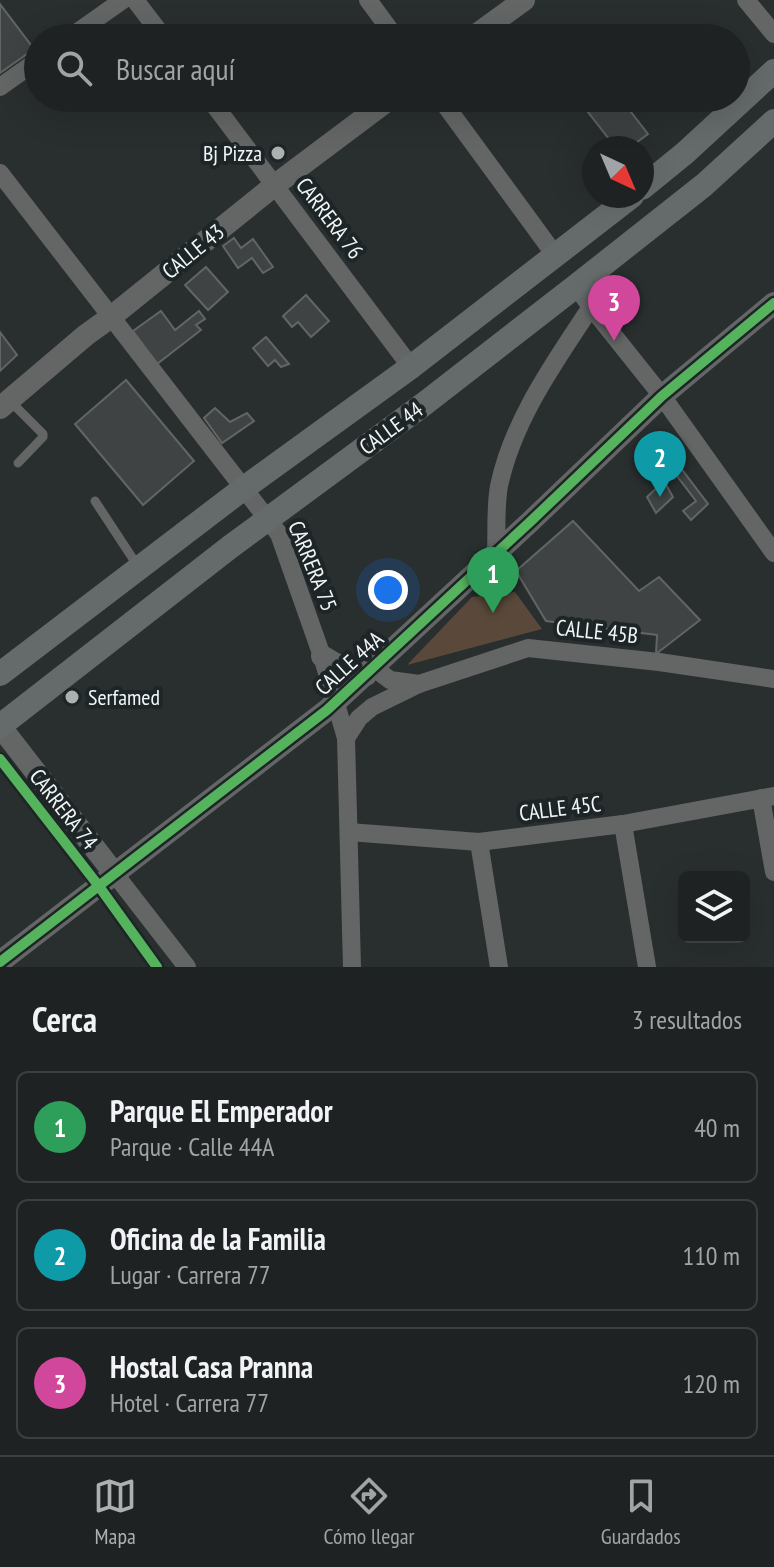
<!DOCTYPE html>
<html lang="es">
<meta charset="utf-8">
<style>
:root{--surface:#1f2223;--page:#272a2b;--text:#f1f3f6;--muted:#a1a4a6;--line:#3c3f41;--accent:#abb0b1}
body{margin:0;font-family:"PT Sans Narrow",sans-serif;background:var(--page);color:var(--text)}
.controls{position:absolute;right:24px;bottom:24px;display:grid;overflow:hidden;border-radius:12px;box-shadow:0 8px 32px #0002}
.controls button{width:72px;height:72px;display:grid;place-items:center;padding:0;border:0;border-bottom:2px solid var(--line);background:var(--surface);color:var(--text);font:40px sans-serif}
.compass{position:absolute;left:582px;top:136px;width:72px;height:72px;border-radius:50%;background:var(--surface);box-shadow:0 8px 32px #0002;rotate:136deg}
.you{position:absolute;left:388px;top:590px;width:28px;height:28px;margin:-20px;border:6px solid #fff;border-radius:50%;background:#1a73e8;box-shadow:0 0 0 12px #1a73e833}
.badge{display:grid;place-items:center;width:52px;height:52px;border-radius:50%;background:var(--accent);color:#fff;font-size:26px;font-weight:700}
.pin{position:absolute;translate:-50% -66px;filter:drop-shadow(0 2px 4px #0008)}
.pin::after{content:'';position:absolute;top:42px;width:28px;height:24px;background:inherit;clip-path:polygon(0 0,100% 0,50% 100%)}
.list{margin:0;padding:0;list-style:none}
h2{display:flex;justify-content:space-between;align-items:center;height:104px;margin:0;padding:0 32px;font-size:34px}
h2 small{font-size:26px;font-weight:400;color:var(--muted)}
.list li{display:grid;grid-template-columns:52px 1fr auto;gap:24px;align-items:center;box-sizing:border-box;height:112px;margin:0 16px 16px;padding:0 16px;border:2px solid var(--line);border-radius:12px}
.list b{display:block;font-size:30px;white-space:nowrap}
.list p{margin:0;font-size:26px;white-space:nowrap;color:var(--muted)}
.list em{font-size:26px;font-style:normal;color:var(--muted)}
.icon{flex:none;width:44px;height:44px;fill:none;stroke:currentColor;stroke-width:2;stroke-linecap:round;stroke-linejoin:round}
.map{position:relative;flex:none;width:774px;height:967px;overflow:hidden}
.search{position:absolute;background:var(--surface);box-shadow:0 8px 32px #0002;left:24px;right:24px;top:24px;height:88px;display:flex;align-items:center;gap:20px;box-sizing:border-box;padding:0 28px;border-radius:44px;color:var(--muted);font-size:30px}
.sheet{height:488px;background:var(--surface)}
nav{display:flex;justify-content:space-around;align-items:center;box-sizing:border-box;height:112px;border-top:2px solid var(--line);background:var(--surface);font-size:22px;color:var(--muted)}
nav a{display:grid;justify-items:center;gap:4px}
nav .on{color:var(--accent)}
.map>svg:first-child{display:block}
</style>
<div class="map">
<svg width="774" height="967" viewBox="0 0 774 967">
<rect width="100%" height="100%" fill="#292e2f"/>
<polygon fill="#5a493b" points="515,592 542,629 407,665 472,597"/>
<g fill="#3f4343" stroke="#616565" stroke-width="2">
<polygon points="0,4 34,49 0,73"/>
<polygon points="577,98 620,98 648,134 629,148 616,148"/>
<polygon points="234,238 241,248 253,239 273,267 263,273 252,258 238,268 223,246"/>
<polygon points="206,267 228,292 208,310 185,285"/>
<polygon points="306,295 329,321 311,337 298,322 292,327 283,316"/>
<polygon points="161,311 175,330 199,311 205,319 196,325 201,330 157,364 133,331"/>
<polygon points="0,332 17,355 0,371"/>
<polygon points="266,337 289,364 281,367 275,360 268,366 253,348"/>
<polygon points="126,380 194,461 143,505 75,424"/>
<polygon points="215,408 230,422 247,413 254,421 222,443 204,418"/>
<polygon points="671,455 708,504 691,520 683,511 696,501 670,467 653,481 648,475"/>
<polygon points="664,481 673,497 656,513 647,497"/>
<polygon points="573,521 639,591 659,577 700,620 656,654 657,635 546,621 516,571"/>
</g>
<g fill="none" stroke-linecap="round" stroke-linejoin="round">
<g stroke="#646666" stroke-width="9">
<polyline points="9,400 43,434 43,437 18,463"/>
<polyline points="95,501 139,568"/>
</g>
<g stroke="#646666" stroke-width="18">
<polyline points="135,0 164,38"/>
<polyline points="368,0 396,38"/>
<polyline points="746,0 774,34"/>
<polyline points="69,38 123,0"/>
<polyline points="0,87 38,60"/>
<polyline points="209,98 411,367"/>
<polyline points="440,98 555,255"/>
<polyline points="0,173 279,534 322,656 346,738 352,967"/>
<polyline points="576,286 591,307 662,396 774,553"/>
<path d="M496,554c1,-22 -1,-46 3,-68 14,-66 55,-123 92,-179"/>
<polyline points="374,668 390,680 419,684"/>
<polyline points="346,738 359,718 372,707 419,684 528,648 659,662 774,679"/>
<polyline points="761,798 774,872"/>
<polyline points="623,824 647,967"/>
<polyline points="349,832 479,842 623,824 774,796"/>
<polyline points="479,842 499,967"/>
<polyline points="114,873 187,967"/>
</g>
<g stroke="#646666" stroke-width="22">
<polyline points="472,38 524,0"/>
<polyline points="0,408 86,335 111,317 275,185 391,98"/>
<polyline points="322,656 344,669 366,675"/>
<polyline points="0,726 114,873"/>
<polyline points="0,962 327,710 531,521 662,396 774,303"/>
</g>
<g stroke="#656a6a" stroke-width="24">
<polyline points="642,188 685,153 774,71"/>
<polyline points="0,674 244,488 411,367 632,196"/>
<polyline points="0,726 230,547 424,404 576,286 704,185 774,121"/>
</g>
<g stroke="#1e2527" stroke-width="15">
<g id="cycleway">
<polyline points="0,759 98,885 157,967"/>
<polyline points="0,962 327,710 531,521 662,396 774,303"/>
</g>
</g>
<use href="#cycleway" stroke="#56b35d" stroke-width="10"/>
</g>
<g fill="#abb0b1" stroke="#1e2527" stroke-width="3">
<circle cx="278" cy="153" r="8"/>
<circle cx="72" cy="697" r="8"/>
</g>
<g text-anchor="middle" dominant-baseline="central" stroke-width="8" stroke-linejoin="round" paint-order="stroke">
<g font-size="22" fill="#f1f6f7" stroke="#1e2527" text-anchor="end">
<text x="262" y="153">Bj Pizza</text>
<text x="88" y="697" text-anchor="start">Serfamed</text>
</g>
<g font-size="22" fill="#f1f6f7" stroke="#1e2527">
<text transform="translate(330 218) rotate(53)">CARRERA 76</text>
<text transform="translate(193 251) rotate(-39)">CALLE 43</text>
<text transform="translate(391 428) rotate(-36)">CALLE 44</text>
<text transform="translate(313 566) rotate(68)">CARRERA 75</text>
<text transform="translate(597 631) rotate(6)">CALLE 45B</text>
<text transform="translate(349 663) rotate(-42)">CALLE 44A</text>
<text transform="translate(560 808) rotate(-7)">CALLE 45C</text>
<text transform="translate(64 809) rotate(52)">CARRERA 74</text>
</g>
</g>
</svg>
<div class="controls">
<button><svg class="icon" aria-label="layers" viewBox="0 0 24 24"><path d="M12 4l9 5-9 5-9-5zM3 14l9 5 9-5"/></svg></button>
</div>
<svg class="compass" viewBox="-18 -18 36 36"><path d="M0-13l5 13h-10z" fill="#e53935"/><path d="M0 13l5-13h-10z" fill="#a1a4a6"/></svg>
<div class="you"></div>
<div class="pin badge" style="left:493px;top:613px;background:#2e9e5b">1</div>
<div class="pin badge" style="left:660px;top:497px;background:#0f9aa8">2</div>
<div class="pin badge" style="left:614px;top:341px;background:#d1479c">3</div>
<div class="search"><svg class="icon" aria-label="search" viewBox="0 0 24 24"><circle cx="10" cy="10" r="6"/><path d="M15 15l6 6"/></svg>Buscar aquí</div>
</div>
<section class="sheet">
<h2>Cerca<small>3 resultados</small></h2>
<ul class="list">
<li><span class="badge" style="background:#2e9e5b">1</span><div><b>Parque El Emperador</b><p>Parque · Calle 44A</p></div><em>40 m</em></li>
<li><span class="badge" style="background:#0f9aa8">2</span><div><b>Oficina de la Familia</b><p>Lugar · Carrera 77</p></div><em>110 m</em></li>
<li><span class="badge" style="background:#d1479c">3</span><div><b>Hostal Casa Pranna</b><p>Hotel · Carrera 77</p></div><em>120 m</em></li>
</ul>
</section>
<nav>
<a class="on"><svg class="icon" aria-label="map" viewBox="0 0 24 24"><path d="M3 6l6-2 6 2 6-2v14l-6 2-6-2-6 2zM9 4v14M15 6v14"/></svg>Mapa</a>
<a><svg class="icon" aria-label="directions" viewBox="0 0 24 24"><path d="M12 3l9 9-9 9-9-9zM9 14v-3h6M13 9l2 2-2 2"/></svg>Cómo llegar</a>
<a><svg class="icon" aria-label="saved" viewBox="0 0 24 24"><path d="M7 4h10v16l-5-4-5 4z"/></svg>Guardados</a>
</nav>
